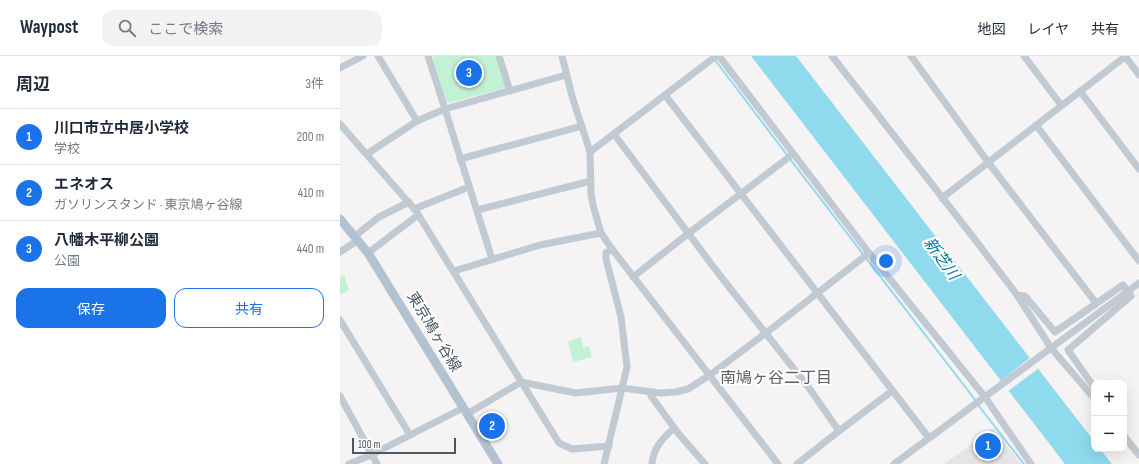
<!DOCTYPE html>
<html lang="ja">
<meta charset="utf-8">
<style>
:root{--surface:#fff;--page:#f2f2f3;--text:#1f2937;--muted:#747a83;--line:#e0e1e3;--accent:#1a73e8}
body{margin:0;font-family:"Sofia Sans Condensed","Noto Sans JP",sans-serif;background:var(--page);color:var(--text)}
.controls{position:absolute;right:12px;bottom:12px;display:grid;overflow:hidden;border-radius:8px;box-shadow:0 4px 16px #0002}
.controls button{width:36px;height:36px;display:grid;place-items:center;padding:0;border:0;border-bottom:1px solid var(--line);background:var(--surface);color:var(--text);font:20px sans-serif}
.scale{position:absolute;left:12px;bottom:10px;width:104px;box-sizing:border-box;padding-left:4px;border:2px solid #4a5661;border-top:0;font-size:11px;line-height:14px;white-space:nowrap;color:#4a5661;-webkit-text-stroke:3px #fff;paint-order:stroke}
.you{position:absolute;left:546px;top:205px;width:14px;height:14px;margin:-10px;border:3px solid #fff;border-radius:50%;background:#1a73e8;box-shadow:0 0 0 6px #1a73e833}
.badge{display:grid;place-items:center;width:26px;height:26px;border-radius:50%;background:var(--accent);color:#fff;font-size:13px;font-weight:700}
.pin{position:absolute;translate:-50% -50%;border:2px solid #fff;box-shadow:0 1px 4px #0006}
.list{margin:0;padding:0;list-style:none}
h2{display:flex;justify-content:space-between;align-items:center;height:52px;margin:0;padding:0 16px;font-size:17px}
h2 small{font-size:13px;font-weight:400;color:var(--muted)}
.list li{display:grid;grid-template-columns:26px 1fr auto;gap:12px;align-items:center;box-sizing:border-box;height:56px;padding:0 16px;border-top:1px solid var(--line)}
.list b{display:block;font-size:15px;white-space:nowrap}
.list p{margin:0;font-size:13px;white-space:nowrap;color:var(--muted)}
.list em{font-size:13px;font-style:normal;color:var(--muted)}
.actions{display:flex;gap:8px;padding:12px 16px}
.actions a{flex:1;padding:9px 0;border:1px solid var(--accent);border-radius:12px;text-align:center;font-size:14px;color:var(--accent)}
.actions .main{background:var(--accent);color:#fff}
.icon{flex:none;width:22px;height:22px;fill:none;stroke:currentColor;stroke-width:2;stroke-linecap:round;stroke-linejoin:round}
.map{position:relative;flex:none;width:799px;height:408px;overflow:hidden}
header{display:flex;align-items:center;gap:24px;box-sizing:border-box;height:56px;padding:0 20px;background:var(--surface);border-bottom:1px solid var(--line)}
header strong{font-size:19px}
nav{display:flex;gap:22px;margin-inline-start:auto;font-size:14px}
.search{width:280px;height:36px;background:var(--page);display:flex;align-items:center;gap:10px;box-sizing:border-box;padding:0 14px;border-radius:12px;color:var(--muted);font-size:15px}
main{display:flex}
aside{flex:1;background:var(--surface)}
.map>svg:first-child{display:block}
</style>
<header>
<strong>Waypost</strong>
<div class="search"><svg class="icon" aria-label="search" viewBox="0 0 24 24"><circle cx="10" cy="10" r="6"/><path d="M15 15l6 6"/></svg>ここで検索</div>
<nav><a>地図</a><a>レイヤ</a><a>共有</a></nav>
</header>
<main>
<aside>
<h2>周辺<small>3件</small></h2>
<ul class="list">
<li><span class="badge">1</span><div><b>川口市立中居小学校</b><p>学校</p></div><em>200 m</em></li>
<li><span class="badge">2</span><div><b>エネオス</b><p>ガソリンスタンド · 東京鳩ヶ谷線</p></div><em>410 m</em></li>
<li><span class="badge">3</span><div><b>八幡木平柳公園</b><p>公園</p></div><em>440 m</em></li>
</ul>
<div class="actions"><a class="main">保存</a><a>共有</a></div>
</aside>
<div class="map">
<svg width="799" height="408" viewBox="0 0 799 408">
<rect width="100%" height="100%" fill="#f5f3f3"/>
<polygon fill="#e6e4e5" points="653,372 681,408 604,408"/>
<g fill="#c3f1d5">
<polygon points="94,0 156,0 166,30 165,32 109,47 106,46 93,3"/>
<polygon points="4,219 9,234 0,239 0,221"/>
<polygon points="241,281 243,292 249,290 252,301 233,306 228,286"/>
</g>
<polygon fill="#90daee" points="411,0 456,0 754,385 754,393 760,393 772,408 725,408"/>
<polygon fill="#f5f3f3" points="691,301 699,312 667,336 659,326"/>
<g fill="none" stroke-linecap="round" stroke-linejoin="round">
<g stroke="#90daee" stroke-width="2">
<polyline points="375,4 447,99"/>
<polyline points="450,103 636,345"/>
<polyline points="638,349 684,408"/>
</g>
<g stroke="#c1cad2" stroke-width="7">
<polyline points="38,0 77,65"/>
<polyline points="88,0 105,53 152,203"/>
<polyline points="159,0 170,35"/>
<polyline points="222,0 232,40 250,96 251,138 253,149 261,177 272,193 266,197 266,203 281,261 287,311 264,408"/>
<polyline points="379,0 529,197 645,341 691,408"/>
<polyline points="492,0 633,181 677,239 711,292 754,342"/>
<polyline points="571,0 648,106 756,247"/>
<polyline points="684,0 721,49"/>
<polyline points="785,0 799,19"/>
<polyline points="0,12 23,0"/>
<polyline points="740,35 799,113"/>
<polyline points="325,39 589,382"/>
<polyline points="0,68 76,155 219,387 232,393 269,390"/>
<polyline points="696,69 799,205"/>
<polyline points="274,78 378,217 469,332 499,375"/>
<polyline points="250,96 376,0"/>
<polyline points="27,98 77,65 105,53 226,19"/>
<polyline points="120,103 242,70"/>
<polyline points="602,142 786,0"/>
<polyline points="74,153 129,131"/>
<polyline points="137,154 251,125"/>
<polyline points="15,180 39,161 69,146"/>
<polyline points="272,193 438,408"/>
<polyline points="0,196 18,184"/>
<polyline points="28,197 78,159"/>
<polyline points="114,215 200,189 261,177"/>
<polyline points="293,221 349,177 453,98"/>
<polyline points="677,239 685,240 715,276 783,229 791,240 728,294 754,331"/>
<polyline points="0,264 70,379"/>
<polyline points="311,336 311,340 338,377 365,408"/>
<polyline points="0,340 37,408"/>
<polyline points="127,358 181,326 236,337 282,332 320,337 336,336 348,333 370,319 426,277 529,197"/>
<polyline points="784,380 799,399"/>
<polyline points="9,408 31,399 123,352"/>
<path d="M312,408c1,-16 11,-26 22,-36"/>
<polyline points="457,408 499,375 552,335"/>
<polyline points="554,408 799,227"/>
</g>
<polyline stroke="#b3c2d1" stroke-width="9" points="0,163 28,197 158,408"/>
</g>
<g text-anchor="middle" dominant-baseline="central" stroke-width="4" stroke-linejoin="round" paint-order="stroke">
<g font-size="15" fill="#4a5661" stroke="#fff">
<text transform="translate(94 276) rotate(59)">東京鳩ヶ谷線</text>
</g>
<g font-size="16" font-style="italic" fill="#0c7c9b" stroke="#fff">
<text transform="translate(601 203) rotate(54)">新芝川</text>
</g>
<g font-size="16" fill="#5f6368" stroke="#fff">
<text x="436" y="322">南鳩ヶ谷二丁目</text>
</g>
</g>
</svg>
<div class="controls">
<button>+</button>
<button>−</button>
</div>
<div class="scale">100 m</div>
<div class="you"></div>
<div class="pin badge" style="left:648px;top:390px">1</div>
<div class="pin badge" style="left:152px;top:370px">2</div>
<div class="pin badge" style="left:129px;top:17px">3</div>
</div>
</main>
